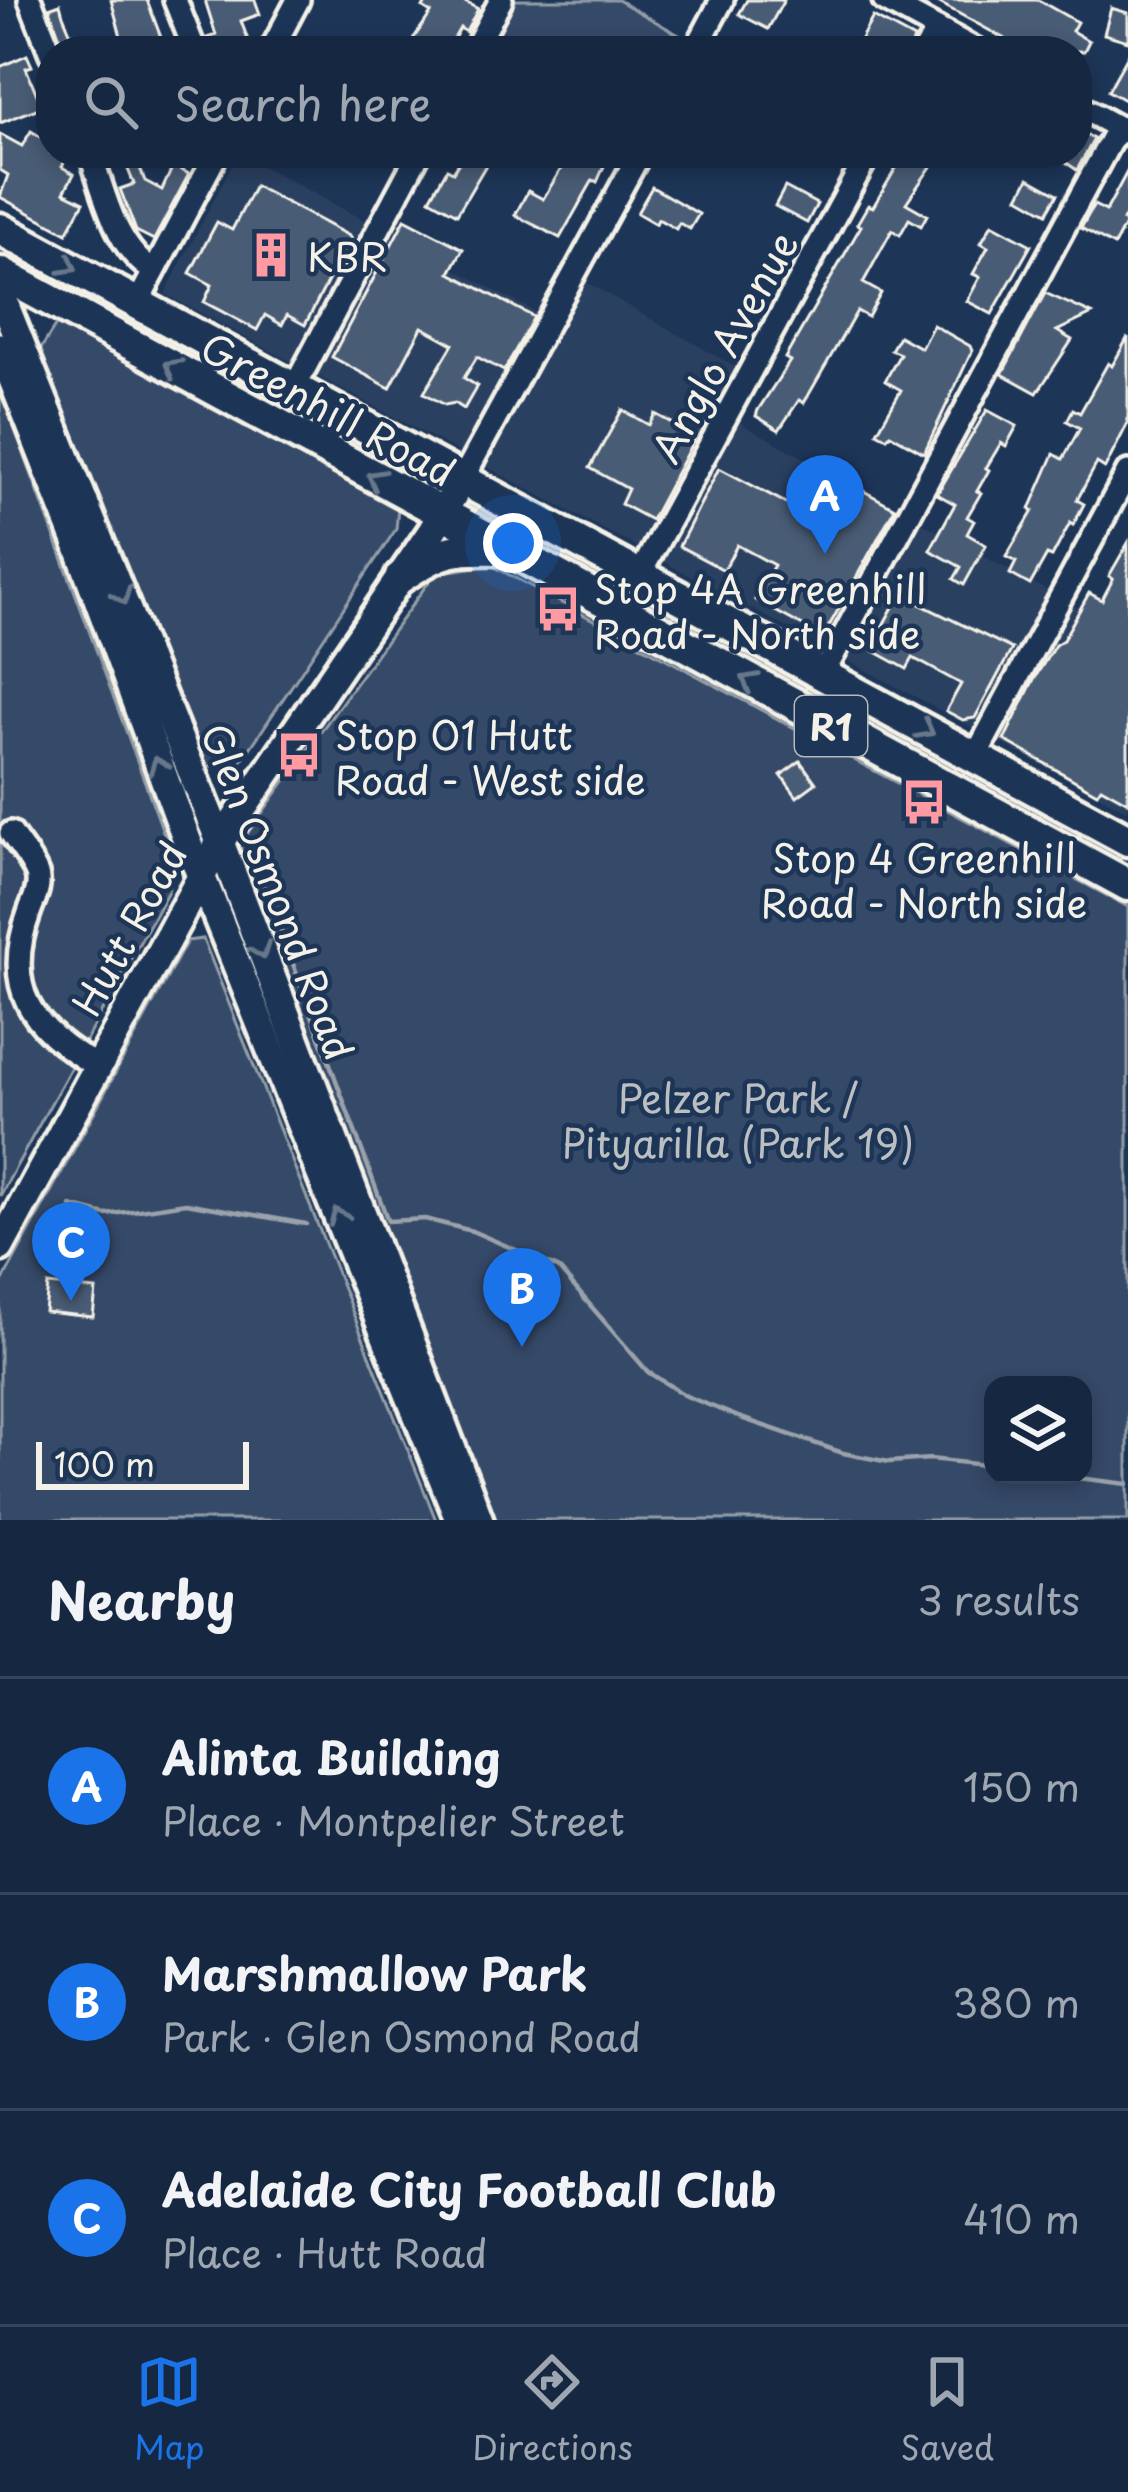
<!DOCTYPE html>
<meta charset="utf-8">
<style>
:root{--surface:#162841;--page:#23344c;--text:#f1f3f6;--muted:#9ea6b1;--line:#35445a;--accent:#1a73e8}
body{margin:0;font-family:"Playpen Sans",sans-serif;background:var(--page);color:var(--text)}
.controls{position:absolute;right:36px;bottom:36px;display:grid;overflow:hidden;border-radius:24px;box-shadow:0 6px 18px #0003}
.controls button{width:108px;height:108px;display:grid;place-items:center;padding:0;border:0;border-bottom:3px solid var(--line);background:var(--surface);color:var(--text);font:60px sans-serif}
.scale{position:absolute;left:36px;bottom:30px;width:213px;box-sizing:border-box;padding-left:12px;border:6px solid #f4f1e8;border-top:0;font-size:33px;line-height:42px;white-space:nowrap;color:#f4f1e8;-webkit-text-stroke:9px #1d3557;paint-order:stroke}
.you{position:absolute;left:513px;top:543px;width:42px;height:42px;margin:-30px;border:9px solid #fff;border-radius:50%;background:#1a73e8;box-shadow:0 0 0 18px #1a73e833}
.badge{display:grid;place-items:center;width:78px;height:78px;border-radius:50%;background:var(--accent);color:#fff;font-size:39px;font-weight:700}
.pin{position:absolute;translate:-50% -99px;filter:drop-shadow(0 3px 6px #0008)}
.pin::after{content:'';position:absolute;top:63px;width:42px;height:36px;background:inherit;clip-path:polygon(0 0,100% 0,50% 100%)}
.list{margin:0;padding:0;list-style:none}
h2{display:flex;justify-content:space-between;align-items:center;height:156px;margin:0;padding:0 48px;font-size:51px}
h2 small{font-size:39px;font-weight:400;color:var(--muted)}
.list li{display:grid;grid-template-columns:78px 1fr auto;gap:36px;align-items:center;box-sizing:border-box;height:216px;padding:0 48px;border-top:3px solid var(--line)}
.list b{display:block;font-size:45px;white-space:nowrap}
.list p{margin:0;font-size:39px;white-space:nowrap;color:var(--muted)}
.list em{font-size:39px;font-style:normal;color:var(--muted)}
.icon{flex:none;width:66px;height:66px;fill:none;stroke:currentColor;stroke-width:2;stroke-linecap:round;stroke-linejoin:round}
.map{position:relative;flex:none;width:1128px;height:1520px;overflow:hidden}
.search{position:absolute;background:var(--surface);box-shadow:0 6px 18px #0003;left:36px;right:36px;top:36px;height:132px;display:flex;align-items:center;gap:30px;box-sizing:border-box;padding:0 42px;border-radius:48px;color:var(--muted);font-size:45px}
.sheet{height:804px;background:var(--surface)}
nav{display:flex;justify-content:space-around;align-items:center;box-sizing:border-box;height:168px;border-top:3px solid var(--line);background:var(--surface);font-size:33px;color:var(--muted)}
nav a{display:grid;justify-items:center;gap:6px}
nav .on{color:var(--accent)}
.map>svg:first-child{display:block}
</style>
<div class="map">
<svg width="1128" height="1520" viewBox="0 0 1128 1520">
<rect width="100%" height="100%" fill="#1d3557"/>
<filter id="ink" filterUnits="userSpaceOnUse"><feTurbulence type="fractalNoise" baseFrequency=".00833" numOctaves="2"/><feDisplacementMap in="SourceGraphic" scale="24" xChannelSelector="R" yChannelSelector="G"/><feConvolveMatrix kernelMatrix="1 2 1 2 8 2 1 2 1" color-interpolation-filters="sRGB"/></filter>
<g filter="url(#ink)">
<polygon fill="#2a4060" points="238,153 554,322 579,278 755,378 733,419 1128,635 1128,811 165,294"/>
<g fill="#354a67" stroke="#949ea8" stroke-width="3" fill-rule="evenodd">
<polygon points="514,0 618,0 686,39 679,51 494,51 487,47"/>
<polygon points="57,323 398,507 396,529 239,765 207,766 39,352"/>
<polygon points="0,389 174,861 168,891 0,1196"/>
<path d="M491,565l637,342v613h-634l-255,-675 196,-272zM993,1385h90v90h-90z"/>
<polygon points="203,939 436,1520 0,1520 0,1286 187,941"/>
</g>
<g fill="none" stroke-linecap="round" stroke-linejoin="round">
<g stroke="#9aa2ab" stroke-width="4.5">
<polyline points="248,842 388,1221 425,1219 472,1231 558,1268 648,1372 686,1396 741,1418 843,1453 889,1462 930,1459 993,1466"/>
<polyline points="71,1206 106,1215 186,1203 306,1224"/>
<polyline points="1053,1475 1128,1484"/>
</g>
</g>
<g fill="#485b74" stroke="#f4f1e8" stroke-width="3">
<polygon points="111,0 147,0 166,51 125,51"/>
<polygon points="205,0 255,0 260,14 241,21 252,51 212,51 207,38 216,35"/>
<polygon points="427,0 461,0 478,9 466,32 460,28 447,51 405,51 431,13 423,8"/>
<polygon points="747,0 784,0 768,29 739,14"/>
<polygon points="934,0 1038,0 1077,22 1072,31 1089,41 1084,51 1027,51"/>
<polygon points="60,4 63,15 78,51 65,51 49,8"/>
<polygon points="1111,8 1128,13 1128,41 1104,34"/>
<polygon points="873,17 914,39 910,51 854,51"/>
<polygon points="27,55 32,66 26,68 42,107 0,123 0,67"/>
<polygon points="1128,55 1128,102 1108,91"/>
<polygon points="1077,129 1094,139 1077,170 1052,153 1077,153"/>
<polygon points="31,131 51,143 51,153 69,153 62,167 74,174 64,192 84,202 67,233 0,197 8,175 0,170 0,134 22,146"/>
<polygon points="465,153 493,153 457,214 430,199 447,169 453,172"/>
<polygon points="556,153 610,153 597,182 593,180 560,238 515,215 528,191 543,199 561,169 550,163"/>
<polygon points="905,153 928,153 937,158 906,203 927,215 921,226 909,219 900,235 892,230 863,283 881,293 868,317 857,311 804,403 799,400 779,430 756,416 758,410 790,361 785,358 861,226 857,224 868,205 873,207"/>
<polygon points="136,158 145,181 162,190 173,166 189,174 154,240 136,231 120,189 134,184 125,162"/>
<polygon points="1128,170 1128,211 1123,221 1126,223 1114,246 1081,228 1094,205 1106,211"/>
<polygon points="1029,178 1058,194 1047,213 1019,197"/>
<polygon points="255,186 351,237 305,325 287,315 282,325 265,315 257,330 204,302 212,285 190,273 217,222 232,230"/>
<polygon points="652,187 699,214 690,229 679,223 676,229 658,219 656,224 637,213"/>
<polygon points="785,187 817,204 807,223 775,206"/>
<polygon points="405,219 463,249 450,273 534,317 504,371 477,357 464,378 477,386 464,409 455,403 445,405 424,393 453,344 422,327 390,388 332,357"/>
<polygon points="992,224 1031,245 992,314 967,301 980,277 973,274 988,247 981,243"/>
<polygon points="1045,293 1092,314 1057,331 1072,340 1037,393 1002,374"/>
<polygon points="933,325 970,346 972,351 924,453 890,434 887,438 877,432 901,390 885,381 900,354 891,350 899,336 921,348"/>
<polygon points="1128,337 1128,423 1105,468 1097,463 1077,500 1084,504 1073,525 1070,523 1052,557 1047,555 1030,585 1010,574 1016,562 1006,557 1033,511 1030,509 1054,454 1063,459 1080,428 1067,421 1073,409 1080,413 1108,363 1112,366"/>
<polygon points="622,410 649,425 655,414 696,436 651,520 621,504 628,489 590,468"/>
<polygon points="987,410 1017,426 1006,446 1001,443 986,468 989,470 977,491 981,493 967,517 974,521 967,534 986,545 964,585 954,579 961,567 930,550 955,504 937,494"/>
<polygon points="719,468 803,512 825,470 895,508 823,637 755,600 774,565 737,545 724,570 679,546"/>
<polygon points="1128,543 1128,802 1101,787 1097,793 1004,740 1034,679 1055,645 1063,640 1089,593 1102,600 1113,579 1109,576"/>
<polygon points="884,592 898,599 901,595 1012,649 975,718 963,720 946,711 961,684 913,658 907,669 874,651 880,640 876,638 893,607 882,596"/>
<polygon points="800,761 816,783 797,797 781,775"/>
<polygon points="48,1285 96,1290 93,1317 45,1312"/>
</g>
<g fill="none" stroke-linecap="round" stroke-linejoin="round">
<g stroke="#f4f1e8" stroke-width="30">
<g id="minor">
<polyline points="30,0 51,54"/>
<polyline points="175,0 195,51"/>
<polyline points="884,0 978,51"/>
<polyline points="271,51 298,0"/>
<polyline points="474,51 501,0"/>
<polyline points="695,51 722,0"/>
<polyline points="925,51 937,29"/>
<polyline points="1077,105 1128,133"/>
<path d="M90,153c15,40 25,96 64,118"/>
<polyline points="138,302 217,153"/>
<polyline points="294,388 419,153"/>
<polyline points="463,478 640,153"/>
<polyline points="640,574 869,153"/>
<polyline points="823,674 1118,127"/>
<polyline points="975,757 1128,472"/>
<path d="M11,833c8,13 21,27 26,41 4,13 -3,25 -7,36 -29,78 1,119 67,156"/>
</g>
</g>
<g stroke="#f4f1e8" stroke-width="36">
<g id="major">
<polyline points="0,293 220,842 479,1520"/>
<polyline points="0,347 76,539 191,851 458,1516"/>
<polyline points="0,1247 220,842 432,531 463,478"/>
</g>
</g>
<g stroke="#f4f1e8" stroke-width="39">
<g id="highway">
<polyline points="0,229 1128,840"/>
<polyline points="0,273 1128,885"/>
<path d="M401,577c41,-28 51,-29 101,-28"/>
</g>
</g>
<use href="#minor" stroke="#1d3557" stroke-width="21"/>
<use href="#major" stroke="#1d3557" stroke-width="27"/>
<use href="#highway" stroke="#1d3557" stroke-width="30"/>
</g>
<defs><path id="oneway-chevron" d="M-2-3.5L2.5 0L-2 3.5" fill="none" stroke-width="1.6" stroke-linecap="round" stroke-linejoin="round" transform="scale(3)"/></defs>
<g stroke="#68778a">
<use href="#oneway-chevron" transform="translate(69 266) rotate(28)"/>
<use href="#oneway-chevron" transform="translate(172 367) rotate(-151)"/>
<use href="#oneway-chevron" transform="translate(375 478) rotate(-152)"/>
<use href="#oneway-chevron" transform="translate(122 596) rotate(68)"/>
<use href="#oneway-chevron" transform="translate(749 681) rotate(-151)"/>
<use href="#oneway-chevron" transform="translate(926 730) rotate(29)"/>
<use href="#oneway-chevron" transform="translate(158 765) rotate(-111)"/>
<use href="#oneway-chevron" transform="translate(261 951) rotate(69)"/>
<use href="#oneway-chevron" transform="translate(338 1216) rotate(-112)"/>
</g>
</g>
<defs>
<g id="building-bare" transform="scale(3.6)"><path d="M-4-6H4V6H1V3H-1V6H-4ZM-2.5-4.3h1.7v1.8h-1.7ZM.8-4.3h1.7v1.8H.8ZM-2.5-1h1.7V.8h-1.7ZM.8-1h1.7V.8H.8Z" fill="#ff9aa2" stroke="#1d3557" stroke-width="2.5" paint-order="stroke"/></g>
<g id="bus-bare" transform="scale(3.6)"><path d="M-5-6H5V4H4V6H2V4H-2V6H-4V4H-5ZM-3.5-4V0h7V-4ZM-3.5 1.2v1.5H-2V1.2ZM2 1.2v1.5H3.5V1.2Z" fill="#ff9aa2" stroke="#1d3557" stroke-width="2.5" paint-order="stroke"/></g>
</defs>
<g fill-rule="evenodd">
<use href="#building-bare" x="271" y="255"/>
<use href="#bus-bare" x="558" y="609"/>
<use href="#bus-bare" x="299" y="755"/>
<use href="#bus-bare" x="924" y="802"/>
</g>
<g text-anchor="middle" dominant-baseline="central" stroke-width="9" stroke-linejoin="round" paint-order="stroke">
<rect fill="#1d3557" stroke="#b4b9bc" stroke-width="3" x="795" y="696" width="72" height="60" rx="9"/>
<g font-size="36" font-weight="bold" fill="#f4f1e8">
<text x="831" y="726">R1</text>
</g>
<g font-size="39" fill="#f4f1e8" stroke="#1d3557" text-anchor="start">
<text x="307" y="255">KBR</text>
<text x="594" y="587">Stop 4A Greenhill<tspan x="594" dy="45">Road - North side</tspan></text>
<text x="335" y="733">Stop O1 Hutt<tspan x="335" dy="45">Road - West side</tspan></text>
<text x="924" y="856" text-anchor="middle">Stop 4 Greenhill<tspan x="924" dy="45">Road - North side</tspan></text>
</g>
<g font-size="39" fill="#f4f1e8" stroke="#1d3557">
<text transform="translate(723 346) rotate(-61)">Anglo Avenue</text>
<text transform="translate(329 408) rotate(28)">Greenhill Road</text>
<text transform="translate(279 891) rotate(69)">Glen Osmond Road</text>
<text transform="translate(128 928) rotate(-61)">Hutt Road</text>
</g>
<g font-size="39" fill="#bbbfc1" stroke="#1d3557">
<text x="738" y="1096">Pelzer Park /<tspan x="738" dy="45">Pityarilla (Park 19)</tspan></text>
</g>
</g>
</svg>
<div class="controls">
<button><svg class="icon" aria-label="layers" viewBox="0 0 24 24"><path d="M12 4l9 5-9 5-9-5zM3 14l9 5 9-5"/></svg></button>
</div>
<div class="scale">100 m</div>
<div class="you"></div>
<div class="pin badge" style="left:825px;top:554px">A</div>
<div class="pin badge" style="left:522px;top:1347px">B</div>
<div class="pin badge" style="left:71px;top:1301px">C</div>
<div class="search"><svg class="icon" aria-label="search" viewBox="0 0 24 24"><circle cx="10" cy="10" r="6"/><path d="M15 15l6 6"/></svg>Search here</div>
</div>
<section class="sheet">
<h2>Nearby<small>3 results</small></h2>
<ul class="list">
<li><span class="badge">A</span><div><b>Alinta Building</b><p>Place · Montpelier Street</p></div><em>150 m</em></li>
<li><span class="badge">B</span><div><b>Marshmallow Park</b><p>Park · Glen Osmond Road</p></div><em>380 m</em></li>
<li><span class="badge">C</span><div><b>Adelaide City Football Club</b><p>Place · Hutt Road</p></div><em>410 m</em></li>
</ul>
</section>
<nav>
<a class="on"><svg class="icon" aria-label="map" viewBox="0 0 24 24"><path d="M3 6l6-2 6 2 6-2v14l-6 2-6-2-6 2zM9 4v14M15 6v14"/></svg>Map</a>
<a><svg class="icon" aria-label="directions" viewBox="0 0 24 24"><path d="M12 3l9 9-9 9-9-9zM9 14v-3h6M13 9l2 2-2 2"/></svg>Directions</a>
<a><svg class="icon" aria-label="saved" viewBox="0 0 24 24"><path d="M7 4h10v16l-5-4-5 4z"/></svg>Saved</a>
</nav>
